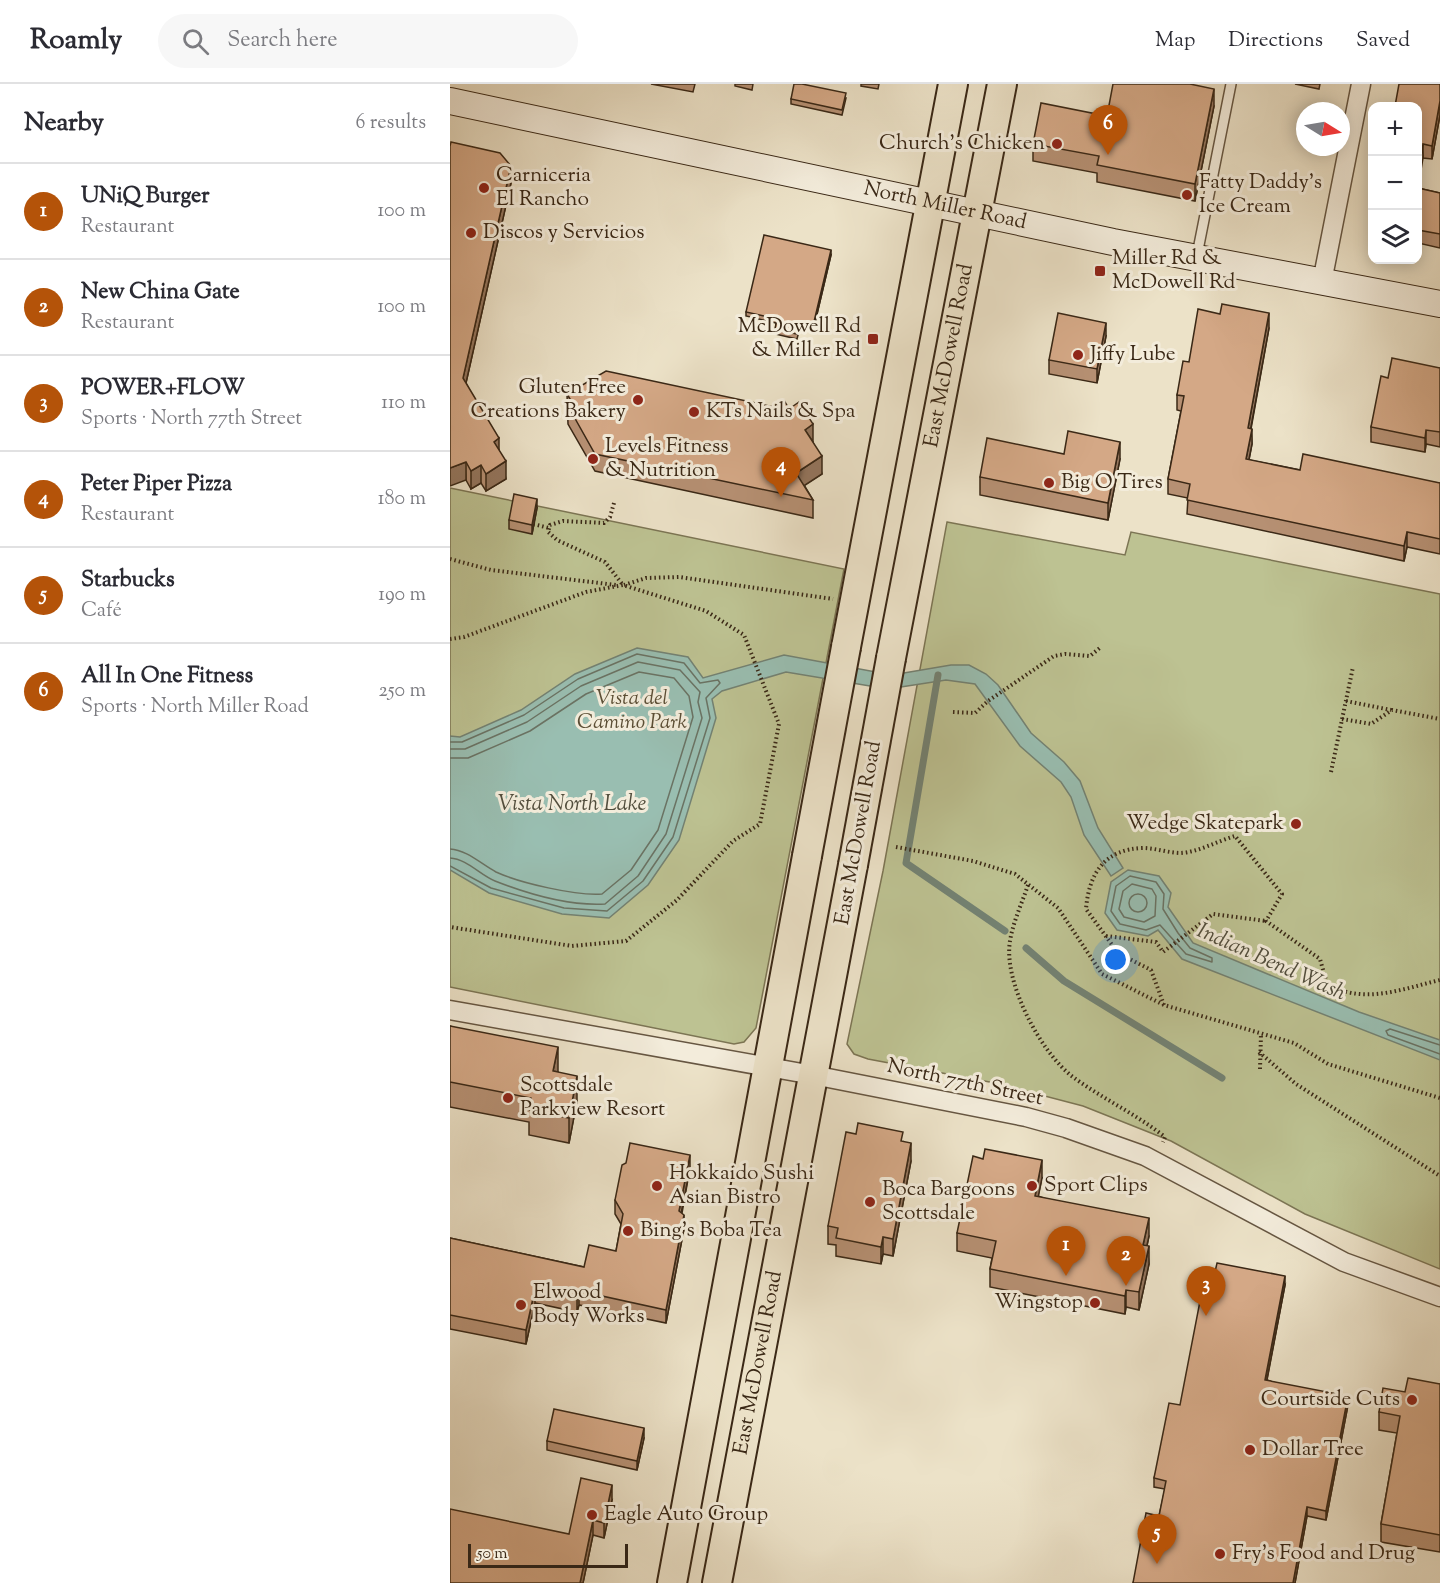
<!DOCTYPE html>
<meta charset="utf-8">
<style>
:root{--surface:#fff;--page:#f7f7f7;--text:#2b2b33;--muted:#7c7c81;--line:#e1e1e2;--accent:#b45309}
body{margin:0;font-family:"Sorts Mill Goudy",serif;background:var(--page);color:var(--text)}
.controls{position:absolute;right:18px;top:18px;display:grid;overflow:hidden;border-radius:12px;box-shadow:0 3px 15px #0003}
.controls button{width:54px;height:54px;display:grid;place-items:center;padding:0;border:0;border-bottom:2px solid var(--line);background:var(--surface);color:var(--text);font:30px sans-serif}
.compass{position:absolute;left:846px;top:18px;width:54px;height:54px;border-radius:50%;background:var(--surface);box-shadow:0 3px 15px #0003;rotate:101deg}
.scale{position:absolute;left:18px;bottom:15px;width:160px;box-sizing:border-box;padding-left:6px;border:3px solid #3a2816;border-top:0;font-size:16px;line-height:21px;white-space:nowrap;color:#3a2816;-webkit-text-stroke:4px #f3ecdb;paint-order:stroke}
.you{position:absolute;left:666px;top:876px;width:21px;height:21px;margin:-15px;border:4px solid #fff;border-radius:50%;background:#1a73e8;box-shadow:0 0 0 9px #1a73e833}
.badge{display:grid;place-items:center;width:39px;height:39px;border-radius:50%;background:var(--accent);color:#fff;font-size:20px;font-weight:700}
.pin{position:absolute;translate:-50% -50px;filter:drop-shadow(0 2px 3px #0008)}
.pin::after{content:'';position:absolute;top:32px;width:21px;height:18px;background:inherit;clip-path:polygon(0 0,100% 0,50% 100%)}
.list{margin:0;padding:0;list-style:none}
h2{display:flex;justify-content:space-between;align-items:center;height:78px;margin:0;padding:0 24px;font-size:26px}
h2 small{font-size:20px;font-weight:400;color:var(--muted)}
.list li{display:grid;grid-template-columns:39px 1fr auto;gap:18px;align-items:center;box-sizing:border-box;height:96px;padding:0 24px;border-top:2px solid var(--line)}
.list b{display:block;font-size:22px;white-space:nowrap}
.list p{margin:0;font-size:20px;white-space:nowrap;color:var(--muted)}
.list em{font-size:20px;font-style:normal;color:var(--muted)}
.icon{flex:none;width:33px;height:33px;fill:none;stroke:currentColor;stroke-width:2;stroke-linecap:round;stroke-linejoin:round}
.map{position:relative;flex:none;width:990px;height:1499px;overflow:hidden}
header{display:flex;align-items:center;gap:36px;box-sizing:border-box;height:84px;padding:0 30px;background:var(--surface);border-bottom:2px solid var(--line)}
header strong{font-size:28px}
nav{display:flex;gap:33px;margin-inline-start:auto;font-size:21px}
.search{width:420px;height:54px;background:var(--page);display:flex;align-items:center;gap:15px;box-sizing:border-box;padding:0 21px;border-radius:33px;color:var(--muted);font-size:22px}
main{display:flex}
aside{flex:1;background:var(--surface)}
.map>svg:first-child{display:block}
</style>
<header>
<strong>Roamly</strong>
<div class="search"><svg class="icon" aria-label="search" viewBox="0 0 24 24"><circle cx="10" cy="10" r="6"/><path d="M15 15l6 6"/></svg>Search here</div>
<nav><a>Map</a><a>Directions</a><a>Saved</a></nav>
</header>
<main>
<aside>
<h2>Nearby<small>6 results</small></h2>
<ul class="list">
<li><span class="badge">1</span><div><b>UNiQ Burger</b><p>Restaurant</p></div><em>100 m</em></li>
<li><span class="badge">2</span><div><b>New China Gate</b><p>Restaurant</p></div><em>100 m</em></li>
<li><span class="badge">3</span><div><b>POWER+FLOW</b><p>Sports · North 77th Street</p></div><em>110 m</em></li>
<li><span class="badge">4</span><div><b>Peter Piper Pizza</b><p>Restaurant</p></div><em>180 m</em></li>
<li><span class="badge">5</span><div><b>Starbucks</b><p>Café</p></div><em>190 m</em></li>
<li><span class="badge">6</span><div><b>All In One Fitness</b><p>Sports · North Miller Road</p></div><em>250 m</em></li>
</ul>
</aside>
<div class="map">
<svg width="990" height="1499" viewBox="0 0 990 1499">
<rect width="100%" height="100%" fill="#ece2c8"/>
<filter id="stains"><feTurbulence type="fractalNoise" baseFrequency=".00333" numOctaves="4"/><feColorMatrix values="0 0 0 0 .2 0 0 0 0 .09 0 0 0 0 .02 0 0 0 .5 -.17"/></filter>
<radialGradient id="worn" r=".72"><stop offset=".6" stop-color="#630" stop-opacity="0"/><stop offset="1" stop-color="#630" stop-opacity=".3"/></radialGradient>
<g fill="#bdc292" stroke="#7c7554" stroke-width="1.5">
<polygon points="0,404 394,485 306,944 294,958 284,960 0,903"/>
<polygon points="497,438 675,471 681,448 990,510 990,1185 855,1130 721,1057 633,1022 545,999 418,975 404,970 397,960 433,787"/>
</g>
<g fill="#99beb1" stroke="#738273" stroke-width="1.5">
<polygon points="187,564 238,573 253,594 334,571 442,591 501,581 519,581 536,590 548,601 581,649 614,678 630,697 648,744 673,784 661,792 634,751 621,713 611,698 570,662 525,600 496,596 438,605 336,588 272,607 262,615 266,634 229,756 198,801 159,834 112,830 39,809 0,786 0,652 10,653 71,626 125,590"/>
<polygon points="678,786 709,792 721,809 718,823 743,859 909,928 990,956 990,976 732,875 708,846 698,852 667,846 655,829 661,798"/>
</g>
<g fill="none" stroke-linecap="round" stroke-linejoin="round">
<g stroke="#6a7364" stroke-width="1.5">
<polyline points="0,658 12,658 74,631 128,595 187,570 234,579 250,599 268,596 270,599 256,614 260,634 223,753 193,797 157,827 114,824 41,804 0,782"/>
<path d="M0,665h15l62,-27 54,-36 57,-24 42,8 20,22 -2,10 4,16 -36,116 -28,42 -33,28c-35,2 -77,-10 -110,-23 -15,-6 -28,-22 -45,-23"/>
<path d="M0,674h18l62,-27 56,-37 53,-22 35,6 15,18 4,21 -35,113 -27,40 -29,24c-26,2 -82,-11 -106,-22 -15,-8 -29,-22 -46,-23"/>
<polygon points="680,792 706,798 714,810 713,825 728,849 740,864 762,874 762,878 736,870 710,841 696,846 670,840 661,827 666,802"/>
<polygon points="682,800 702,805 706,812 705,832 694,838 674,833 669,825 673,807"/>
<circle cx="688" cy="819" r="9"/>
<polyline points="990,961 940,945 936,947 938,951 990,970"/>
</g>
<g stroke="#738273" stroke-width="7">
<polyline points="488,591 456,779 555,847"/>
<polyline points="576,864 614,897 772,994"/>
</g>
<g stroke="#665642" stroke-width="12">
<polyline id="lane" points="747,171 781,0"/>
</g>
<g stroke="#665642" stroke-width="21">
<g id="street">
<polyline points="872,198 911,0"/>
<polyline points="0,926 363,991 576,1033 616,1044 695,1072 894,1178 990,1213"/>
</g>
</g>
<g stroke="#3a2816" stroke-width="28">
<g id="secondary">
<path id="s1" d="M0,17l663,141 327,62"/>
</g>
</g>
<g stroke="#3a2816" stroke-width="32">
<g id="primary">
<polyline points="396,563 503,0"/>
<path id="s2" d="M441,574l111,-574"/>
<polyline points="222,1499 357,772"/>
<path id="s3" d="M267,1499l136,-718"/>
</g>
</g>
<g stroke="#3a2816" stroke-width="4" stroke-dasharray="1.5 3" stroke-linecap="butt">
<polyline points="164,419 160,433 154,439 113,437 100,441 98,448 107,456 155,478 173,501"/>
<polyline points="79,439 99,444"/>
<polyline points="0,475 41,486 166,501"/>
<polyline points="174,501 196,494 229,493 383,515"/>
<polyline points="0,555 14,553 136,508 173,501 256,527 294,551 329,640 310,740 283,757 227,816 176,857 122,862 0,843"/>
<polyline points="896,617 941,626"/>
<polyline points="503,628 525,629 538,617 604,572 615,570 640,572 651,563"/>
<polyline points="892,635 921,640 942,626 990,635"/>
<polyline points="881,688 903,583"/>
<polyline points="446,763 523,777 565,790 608,824 652,890 714,921 844,959 878,980 990,1014"/>
<path d="M578,801c-6,18 -15,37 -18,56 -7,41 31,112 63,136 30,22 63,37 92,60l-2,5"/>
<polyline points="656,852 706,858 713,868 763,830 816,837"/>
<path d="M714,921l-13,-35 -33,-17 -32,-44c3,-35 18,-60 57,-61 13,0 25,5 38,5 17,-1 37,-12 54,-17l47,58 -16,27 54,38 7,25c37,21 75,5 113,-4"/>
<polyline points="809,968 846,1000 990,1092"/>
<polyline points="810,985 811,950"/>
</g>
<use href="#lane" stroke="#f3ecdb" stroke-width="9"/>
<use href="#street" stroke="#f3ecdb" stroke-width="18"/>
<use href="#secondary" stroke="#f3ecdb" stroke-width="26"/>
<use href="#primary" stroke="#ece2c8" stroke-width="28"/>
<g stroke="#3a2816" stroke-width="32" stroke-linecap="butt">
<g id="primary-bridge">
<polyline points="357,772 396,563"/>
<polyline points="403,781 441,574"/>
</g>
</g>
<use href="#primary-bridge" stroke="#ece2c8" stroke-width="28"/>
</g>
<g fill="#b69073" stroke="#3a2816" stroke-width="1.5">
<polygon points="201,0 245,0 243,8"/>
<polygon points="285,0 303,0 302,6 285,2"/>
<polygon points="411,0 429,0 428,5 411,2"/>
<polygon points="845,0 870,0 869,5"/>
<polygon points="990,0 990,31 982,75 973,74 968,22"/>
<polygon points="396,14 392,31 341,20 341,15"/>
<polygon points="764,22 745,117 647,98 647,89 583,77 583,60 657,32"/>
<polygon points="0,62 61,99 16,299 49,366 56,395 36,407 31,399 21,405 16,396"/>
<polygon points="968,104 990,109 990,164 968,159"/>
<polygon points="922,117 922,149 919,149 919,135"/>
<polygon points="381,171 363,247 350,243 347,255 325,250 326,239 296,232 296,228"/>
<polygon points="770,230 819,244 801,345 802,360 799,376 850,386 990,399 990,470 957,463 954,477 737,430 738,414 718,410 718,395 731,327 727,326 727,311 739,278"/>
<polygon points="656,252 647,299 599,290 599,276"/>
<polygon points="990,284 990,363 976,360 975,368 921,358 921,343 938,294"/>
<polygon points="117,310 363,358 372,390 354,401 363,416 363,434 145,387 118,340"/>
<polygon points="614,370 670,375 658,436 530,411 530,393"/>
<polygon points="87,424 82,450 59,445 59,436"/>
<polygon points="0,942 108,988 127,1017 119,1059 79,1051 79,1038 0,1023"/>
<polygon points="453,1058 461,1077 443,1172 433,1170 431,1180 386,1172 386,1161 378,1160 378,1142"/>
<polygon points="240,1084 232,1129 234,1145 216,1239 129,1221 127,1228 85,1219 76,1260 0,1245 0,1154 134,1183 166,1167 171,1140 165,1130 165,1116"/>
<polygon points="592,1094 588,1112 699,1152 697,1162 699,1180 689,1226 676,1223 675,1230 540,1203 540,1185 542,1174 507,1167 507,1149"/>
<polygon points="835,1201 817,1296 898,1321 876,1436 857,1432 845,1499 683,1499 709,1432 715,1405 704,1403 704,1394 730,1321"/>
<polygon points="990,1300 990,1468 931,1458 931,1440 947,1349 929,1346 929,1328 955,1308"/>
<polygon points="194,1354 187,1386 97,1366 97,1357"/>
<polygon points="162,1416 154,1454 143,1451 133,1499 0,1499 119,1450"/>
</g>
<g fill="#94765e" stroke="#3a2816" stroke-width="1.5">
<polygon points="764,5 764,22 745,117 745,100"/>
<polygon points="990,17 990,31 982,75 982,62"/>
<polygon points="973,60 973,74 968,104 968,90"/>
<polygon points="61,82 61,99 13,312 13,294"/>
<polygon points="381,166 381,171 363,247 363,242"/>
<polygon points="819,229 819,244 798,359 798,344"/>
<polygon points="656,239 656,252 647,299 647,285"/>
<polygon points="363,340 363,358 355,346"/>
<polygon points="802,345 802,360 796,390 796,375"/>
<polygon points="976,346 976,360 975,368 975,354"/>
<polygon points="49,354 49,372 44,358"/>
<polygon points="670,358 670,375 658,436 658,419"/>
<polygon points="372,372 372,390 346,407 346,389"/>
<polygon points="56,377 56,395 36,407 36,390"/>
<polygon points="16,378 16,396 0,402 0,384"/>
<polygon points="31,381 31,399 21,405 21,387"/>
<polygon points="87,415 87,424 82,450 82,441"/>
<polygon points="957,448 957,463 954,477 954,462"/>
<polygon points="108,963 108,988 103,987"/>
<polygon points="127,992 127,1017 119,1059 119,1034"/>
<polygon points="461,1059 461,1077 443,1172 443,1155"/>
<polygon points="240,1071 240,1084 229,1140 229,1127"/>
<polygon points="592,1076 592,1094 585,1129 585,1112"/>
<polygon points="234,1131 234,1145 216,1239 216,1226"/>
<polygon points="699,1134 699,1152 693,1179 693,1161"/>
<polygon points="433,1153 433,1170 431,1180 431,1163"/>
<polygon points="699,1162 699,1180 689,1226 689,1208"/>
<polygon points="835,1192 835,1201 815,1305 815,1296"/>
<polygon points="85,1205 85,1219 76,1260 76,1246"/>
<polygon points="676,1206 676,1223 675,1230 675,1212"/>
<polygon points="129,1207 129,1221 127,1228 127,1215"/>
<polygon points="898,1312 898,1321 876,1436 876,1427"/>
<polygon points="194,1344 194,1354 187,1386 187,1377"/>
<polygon points="162,1401 162,1416 154,1454 154,1439"/>
<polygon points="857,1423 857,1432 845,1499 843,1499"/>
<polygon points="143,1436 143,1451 133,1499 130,1499"/>
</g>
<g fill="#d4a886" stroke="#3a2816" stroke-width="1.5">
<polygon points="344,0 352,0 396,9 392,26 341,15"/>
<polygon points="663,0 740,0 764,5 745,100 647,81 649,72 583,60 591,19 657,32"/>
<polygon points="949,0 990,0 990,17 982,62 973,60 968,90 968,22 945,22"/>
<polygon points="1,58 50,69 61,82 13,294 49,354 44,358 56,377 36,390 31,381 21,387 16,378 0,384 0,62"/>
<polygon points="968,104 990,109 990,150 968,146"/>
<polygon points="922,117 922,136 919,135"/>
<polygon points="314,151 381,166 363,242 350,239 347,250 325,245 327,235 296,228"/>
<polygon points="772,220 819,229 798,344 802,345 796,375 850,386 853,370 990,399 990,455 957,448 954,462 737,416 740,400 718,395 734,312 727,311 733,277 739,278 748,225 770,230"/>
<polygon points="608,229 656,239 647,285 599,276"/>
<polygon points="942,274 990,284 990,348 976,346 975,354 921,343 931,292 938,294"/>
<polygon points="156,287 324,323 334,316 339,325 349,318 363,340 355,346 372,372 346,389 363,416 145,370 118,322 123,320 117,310"/>
<polygon points="618,347 670,358 658,419 530,393 537,354 614,370"/>
<polygon points="64,410 87,415 82,441 59,436"/>
<polygon points="0,942 108,963 103,987 127,992 119,1034 79,1026 81,1014 0,998"/>
<polygon points="408,1039 453,1048 451,1057 461,1059 443,1155 433,1153 431,1163 386,1154 388,1144 378,1142 396,1048 406,1050"/>
<polygon points="180,1059 240,1071 229,1127 234,1131 216,1226 129,1207 127,1215 85,1205 76,1246 0,1231 0,1154 134,1183 139,1161 166,1167 173,1130 165,1116 172,1081 176,1079"/>
<polygon points="535,1065 592,1076 585,1112 699,1134 693,1161 699,1162 689,1208 676,1206 675,1212 540,1185 546,1157 507,1149 523,1072 533,1075"/>
<polygon points="767,1179 835,1192 815,1296 898,1312 876,1427 857,1423 843,1499 683,1499 696,1429 709,1432 716,1397 704,1394 719,1319 730,1321 756,1186 765,1188"/>
<polygon points="958,1294 990,1300 990,1451 931,1440 950,1332 929,1328 933,1304 955,1308"/>
<polygon points="104,1325 194,1344 187,1377 97,1357"/>
<polygon points="131,1394 162,1401 154,1439 143,1436 130,1499 0,1499 0,1425 119,1450"/>
</g>
<g fill="#8f2418" stroke="#f3ecdb" stroke-width="2">
<circle cx="607" cy="60" r="6"/>
<circle cx="34" cy="104" r="6"/>
<circle cx="737" cy="111" r="6"/>
<circle cx="21" cy="149" r="6"/>
<rect x="644" y="181" width="12" height="12" rx="3"/>
<rect x="417" y="249" width="12" height="12" rx="3"/>
<circle cx="628" cy="271" r="6"/>
<circle cx="188" cy="316" r="6"/>
<circle cx="244" cy="328" r="6"/>
<circle cx="143" cy="375" r="6"/>
<circle cx="599" cy="399" r="6"/>
<circle cx="846" cy="740" r="6"/>
<circle cx="58" cy="1014" r="6"/>
<circle cx="207" cy="1102" r="6"/>
<circle cx="582" cy="1102" r="6"/>
<circle cx="420" cy="1118" r="6"/>
<circle cx="178" cy="1147" r="6"/>
<circle cx="645" cy="1219" r="6"/>
<circle cx="71" cy="1221" r="6"/>
<circle cx="962" cy="1316" r="6"/>
<circle cx="800" cy="1366" r="6"/>
<circle cx="142" cy="1431" r="6"/>
<circle cx="770" cy="1470" r="6"/>
</g>
<g text-anchor="middle" dominant-baseline="central" stroke-width="6" stroke-linejoin="round" paint-order="stroke">
<g font-size="21" fill="#3a2816" stroke="#f3ecdb" text-anchor="start">
<text x="595" y="60" text-anchor="end">Church's Chicken</text>
<text x="46" y="92">Carniceria<tspan x="46" dy="24">El Rancho</tspan></text>
<text x="749" y="99">Fatty Daddy's<tspan x="749" dy="24">Ice Cream</tspan></text>
<text x="33" y="149">Discos y Servicios</text>
<text x="662" y="175">Miller Rd &amp;<tspan x="662" dy="24">McDowell Rd</tspan></text>
<text x="411" y="243" text-anchor="end">McDowell Rd<tspan x="411" dy="24">&amp; Miller Rd</tspan></text>
<text x="640" y="271">Jiffy Lube</text>
<text x="176" y="304" text-anchor="end">Gluten Free<tspan x="176" dy="24">Creations Bakery</tspan></text>
<text x="256" y="328">KTs Nails &amp; Spa</text>
<text x="155" y="363">Levels Fitness<tspan x="155" dy="24">&amp; Nutrition</tspan></text>
<text x="611" y="399">Big O Tires</text>
<text x="834" y="740" text-anchor="end">Wedge Skatepark</text>
<text x="70" y="1002">Scottsdale<tspan x="70" dy="24">Parkview Resort</tspan></text>
<text x="219" y="1090">Hokkaido Sushi<tspan x="219" dy="24">Asian Bistro</tspan></text>
<text x="594" y="1102">Sport Clips</text>
<text x="432" y="1106">Boca Bargoons<tspan x="432" dy="24">Scottsdale</tspan></text>
<text x="190" y="1147">Bing's Boba Tea</text>
<text x="83" y="1209">Elwood<tspan x="83" dy="24">Body Works</tspan></text>
<text x="633" y="1219" text-anchor="end">Wingstop</text>
<text x="950" y="1316" text-anchor="end">Courtside Cuts</text>
<text x="812" y="1366">Dollar Tree</text>
<text x="154" y="1431">Eagle Auto Group</text>
<text x="782" y="1470">Fry's Food and Drug</text>
</g>
<g font-size="21" fill="#3a2816" stroke="#f3ecdb">
<text stroke="none"><textPath href="#s1" startOffset="506">North Miller Road</textPath></text>
<text stroke="none"><textPath href="#s2" startOffset="308">East McDowell Road</textPath></text>
<text transform="translate(409 749) rotate(-80)">East McDowell Road</text>
<text transform="translate(515 999) rotate(12)">North 77th Street</text>
<text stroke="none"><textPath href="#s3" startOffset="224">East McDowell Road</textPath></text>
</g>
<g font-size="21" font-style="italic" fill="#5b4e35" stroke="#f3ecdb">
<text x="182" y="615">Vista del<tspan x="182" dy="24">Camino Park</tspan></text>
</g>
<g font-size="22" font-style="italic" fill="#524e3d" stroke="#f3ecdb">
<text x="122" y="721">Vista North Lake</text>
<text transform="translate(821 879) rotate(24)">Indian Bend Wash</text>
</g>
</g>
<rect width="100%" height="100%" filter="url(#stains)"/>
<rect width="100%" height="100%" fill="url(#worn)"/>
</svg>
<div class="controls">
<button>+</button>
<button>−</button>
<button><svg class="icon" aria-label="layers" viewBox="0 0 24 24"><path d="M12 4l9 5-9 5-9-5zM3 14l9 5 9-5"/></svg></button>
</div>
<svg class="compass" viewBox="-18 -18 36 36"><path d="M0-13l5 13h-10z" fill="#e53935"/><path d="M0 13l5-13h-10z" fill="#7c7c81"/></svg>
<div class="scale">50 m</div>
<div class="you"></div>
<div class="pin badge" style="left:616px;top:1192px">1</div>
<div class="pin badge" style="left:676px;top:1202px">2</div>
<div class="pin badge" style="left:756px;top:1232px">3</div>
<div class="pin badge" style="left:331px;top:413px">4</div>
<div class="pin badge" style="left:707px;top:1480px">5</div>
<div class="pin badge" style="left:658px;top:71px">6</div>
</div>
</main>
